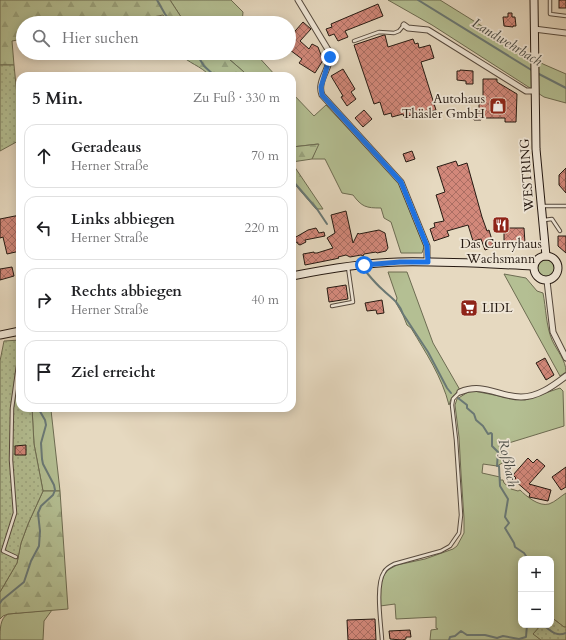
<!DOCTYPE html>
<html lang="de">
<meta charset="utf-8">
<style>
:root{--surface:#fff;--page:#f2f2f2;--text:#202124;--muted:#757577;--line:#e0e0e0}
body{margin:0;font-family:Cardo,serif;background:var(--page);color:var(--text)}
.controls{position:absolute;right:12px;bottom:12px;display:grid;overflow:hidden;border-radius:8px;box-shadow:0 2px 10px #0003}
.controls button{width:36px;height:36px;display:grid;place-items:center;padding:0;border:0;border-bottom:1px solid var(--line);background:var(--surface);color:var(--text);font:20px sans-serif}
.stop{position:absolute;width:12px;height:12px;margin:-9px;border:3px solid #1a73e8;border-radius:50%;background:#fff}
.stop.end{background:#1a73e8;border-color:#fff;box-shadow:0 1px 4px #0008}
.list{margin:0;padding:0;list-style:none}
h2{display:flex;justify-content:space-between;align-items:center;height:52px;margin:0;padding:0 16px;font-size:17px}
h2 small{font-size:13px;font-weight:400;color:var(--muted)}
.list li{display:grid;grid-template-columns:26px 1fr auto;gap:12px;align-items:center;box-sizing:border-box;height:64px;margin:0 8px 8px;padding:0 8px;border:1px solid var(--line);border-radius:12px}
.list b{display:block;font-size:15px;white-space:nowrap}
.list p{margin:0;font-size:13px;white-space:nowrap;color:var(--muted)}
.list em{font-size:13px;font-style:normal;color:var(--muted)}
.icon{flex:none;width:22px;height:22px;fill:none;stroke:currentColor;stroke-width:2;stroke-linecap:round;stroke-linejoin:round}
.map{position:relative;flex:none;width:566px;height:640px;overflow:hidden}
.search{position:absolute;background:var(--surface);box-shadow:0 2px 10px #0003;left:16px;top:16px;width:280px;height:44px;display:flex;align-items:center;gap:10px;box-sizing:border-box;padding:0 14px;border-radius:22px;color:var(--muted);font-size:15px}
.panel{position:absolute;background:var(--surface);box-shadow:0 2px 10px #0003;left:16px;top:72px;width:280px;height:340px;border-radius:12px}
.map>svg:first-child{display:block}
</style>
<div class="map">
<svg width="566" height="640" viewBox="0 0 566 640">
<defs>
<pattern id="forest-firs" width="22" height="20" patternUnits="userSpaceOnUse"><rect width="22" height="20" fill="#b4bf93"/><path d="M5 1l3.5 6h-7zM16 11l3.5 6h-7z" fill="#9ba47e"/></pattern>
<pattern id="park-dots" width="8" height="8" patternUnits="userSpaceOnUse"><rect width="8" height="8" fill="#b4bf93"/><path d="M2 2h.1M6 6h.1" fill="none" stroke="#9ba47e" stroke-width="1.8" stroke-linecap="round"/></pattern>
<pattern id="building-cross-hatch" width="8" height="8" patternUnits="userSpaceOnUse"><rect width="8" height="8" fill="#d2887a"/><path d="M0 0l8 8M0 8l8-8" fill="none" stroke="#aa6e63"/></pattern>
</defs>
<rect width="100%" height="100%" fill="#e6d9c0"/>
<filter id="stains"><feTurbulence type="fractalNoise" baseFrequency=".005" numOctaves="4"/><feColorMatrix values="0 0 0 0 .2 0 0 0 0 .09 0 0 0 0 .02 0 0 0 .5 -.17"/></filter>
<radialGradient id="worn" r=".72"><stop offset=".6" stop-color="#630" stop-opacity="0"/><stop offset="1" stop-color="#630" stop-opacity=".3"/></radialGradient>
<g fill="#b4bf93" stroke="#6d6c52">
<polygon points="170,0 231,0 243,12 242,23 185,23"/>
<polygon points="388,0 440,0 543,64 566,74 566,103 544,97 432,25"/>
<polygon points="222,53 255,53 276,76 241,76 244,72"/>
<path d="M292,93l22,23 12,-11 72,77 25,62 1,3 -2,6h-21l-10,-31 -7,-4 -3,-10c-15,0 -19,-1 -28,-13l-11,-2 -17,-34h-13l6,-15 -26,3z"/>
<circle cx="546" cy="268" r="9"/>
<path d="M388,272h19l26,71 27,47c-6,4 -9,7 -11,15 -7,-28 -23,-52 -38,-77l-4,-3 -4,-10 -7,-12 1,-5z"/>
<path d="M504,274l22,4 11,13 6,2c3,15 3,33 9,47 5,11 14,20 14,32l-6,4z"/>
<path d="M560,388l3,3 1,35 -65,20 4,8 1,8 -7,4 -14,-2 -1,9 18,4v3h3l1,3 7,6 7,2 2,-1c6,6 19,17 29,14 6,-2 12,-8 17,-11v134h-2l-13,-10v-58h-30v66h20l-7,9 7,6h-111l1,-10 7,-1 -2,-1v-11l-40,2 -1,-15 -15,2 -1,-16 5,-15 4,-5 9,-5 28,-6 28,-10 4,-3 7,-13v-15l-3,-45 -2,-36 -4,-32 2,-6 11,-7 6,-1 40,8 11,1z"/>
<polygon points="32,408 53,408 51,410 60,491 43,491 34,444"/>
<path d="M52,610l-8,11 -1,19h-43c0,-11 0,-22 8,-26z"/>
</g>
<g fill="url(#forest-firs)" stroke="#6d6c52">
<polygon points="0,0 170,0 185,23 168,23 163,15 123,23 23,23 23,39 12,41 14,65 0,65"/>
<path d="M179,53h43l22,19 -3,4h-31c-10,-11 -21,-12 -31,-23z"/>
<polygon points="319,144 312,159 292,162 292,147"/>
<polygon points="292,163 323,209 316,209 292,181"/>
<polygon points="43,491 60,491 68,609 8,614 3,616 0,619 0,592 17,563 21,543 28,524"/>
</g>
<g fill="url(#park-dots)" stroke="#6d6c52">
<polygon points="0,65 14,65 20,126 20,140 0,151"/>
<polygon points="20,340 20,408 32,408 34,444 43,491 28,524 21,543 17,563 0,592 0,361 4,341"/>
<polygon points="551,617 564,627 566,627 566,640 541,640 533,634 541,625 551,625"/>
</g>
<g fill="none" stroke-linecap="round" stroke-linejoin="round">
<g stroke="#6a7976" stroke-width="2">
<polyline points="157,0 165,14 172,23"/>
<polyline points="418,0 533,71"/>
<polyline points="191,53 192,55 199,58 204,66 215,76"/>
<polyline points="537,73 566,88"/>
<polyline points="292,180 317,209 327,224"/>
<path d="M367,273c5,6 10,12 16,17 8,8 16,12 20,24l25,38 19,36 4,5"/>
<polyline points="458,398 467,405 467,408 474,414 476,420 483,426 488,434 491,433 492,434 492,446 498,452 497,466 499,466 500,486 508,499 505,517 509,523 505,528 514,543 515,547 524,553 526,556 524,559"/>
<polyline points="0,603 2,600 24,582 31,561 39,546 40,531 38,513 41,506 53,495 55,490 54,485 43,464 42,459 41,443 46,425 45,420 38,408"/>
<path d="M543,625c8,6 13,12 23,8"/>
<polyline points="449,640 450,637 455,636 461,631 467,635 485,635 497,638 503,636 519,639 526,637 527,625"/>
</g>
</g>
<g fill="url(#building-cross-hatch)" stroke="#261a12">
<rect x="559" y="0" width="7" height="8"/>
<polygon points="378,4 383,16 345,31 348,37 338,41 334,34 329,36 326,29 332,27 331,24"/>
<polygon points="508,13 512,13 512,17 515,17 516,26 513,26 513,27 504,26 503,17 508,17"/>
<polygon points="303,22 311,29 300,41 309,49 312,44 318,47 321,55 325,57 315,73 299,63 302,59 290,50 289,47 290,45 289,38"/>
<polygon points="384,35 385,35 388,47 413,39 415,44 418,43 419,48 430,45 434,58 421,62 436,110 412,118 411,115 404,117 403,114 392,117 391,113 384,115 380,102 374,104 354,45"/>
<polygon points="343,69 355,89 351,92 356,99 347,106 341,97 343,96 331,76"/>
<polygon points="460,70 473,71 473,84 466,84 466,81 457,80 457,71 460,71"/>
<polygon points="483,79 497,79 497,82 517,94 516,122 505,122 505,118 481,118 481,120 474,120 474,113 479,113 479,99 483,99"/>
<polygon points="364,110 372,119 363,127 355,118"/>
<polygon points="412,151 415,159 406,162 403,154"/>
<polygon points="456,161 458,166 467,163 482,217 487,231 489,230 494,247 485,250 481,239 473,241 468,225 447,231 449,236 434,241 430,229 435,227 434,223 444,221 436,195 445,192 437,167"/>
<polygon points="566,168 566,193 559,185 559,175"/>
<polygon points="346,211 353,243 358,233 359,234 379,230 385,233 388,248 386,251 377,253 376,252 364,254 363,256 361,255 350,257 346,255 338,257 339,258 335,259 305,265 303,254 314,252 314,253 317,253 333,248 327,238 335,233 331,215"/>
<polygon points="20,215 20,251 7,254 3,237 0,238 0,219"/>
<polygon points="292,227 296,237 308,230 316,228 319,233 324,232 325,236 305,240 306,242 300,245 298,244 297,242 292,244"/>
<polygon points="504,228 524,228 525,243 504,243"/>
<polygon points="558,236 566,236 566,253 558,246"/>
<polygon points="12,267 14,276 0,280 0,269"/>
<polygon points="346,285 348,299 329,302 327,288"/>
<polygon points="382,300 384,313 377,314 376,310 367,311 365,303"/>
<polygon points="545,358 554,375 546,380 536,363"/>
<polygon points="26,445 26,455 15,455 15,446"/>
<polygon points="528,458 533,463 537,459 545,466 529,484 551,490 548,501 529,497 530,494 514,480 516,478 513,475"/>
<polygon points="566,467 566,487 561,490 552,477"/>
<polygon points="375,619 376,640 348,640 347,620"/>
<polygon points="410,630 411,637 406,637 406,639 402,640 390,639 389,631"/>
</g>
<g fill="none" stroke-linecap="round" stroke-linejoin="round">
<g stroke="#564a3e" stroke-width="4.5">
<g id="service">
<polyline points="550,0 550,14 566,16"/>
<polyline points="354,41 379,32 394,33 399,31 404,25"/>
<polyline points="543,206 566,206"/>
<polyline points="544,220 552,219 560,231"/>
<polyline points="332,306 353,302 348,267"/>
<polyline points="16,557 3,551 15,513 11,460 12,408 20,352"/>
<path d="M382,640c-1,-17 -7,-55 2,-68 2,-4 6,-6 10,-8l47,-13 9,-5 9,-13 2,-18 -5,-75 -4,-35 1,-6 7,-7"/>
</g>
</g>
<g stroke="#564a3e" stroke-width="7">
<g id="minor">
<path d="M298,0l32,53c2,14 -14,28 -8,42l79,87 26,64v16"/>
<polyline points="404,25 408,28 428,30 526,91 534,91"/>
<polyline points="534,29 566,33"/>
<polyline points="547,281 553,332 566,358"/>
<path d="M460,392c23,-10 39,5 61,5 17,0 32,-11 45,-21"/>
</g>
</g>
<g stroke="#261a12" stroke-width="9">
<g id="secondary">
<polyline points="534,0 536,149 546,256"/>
<circle cx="546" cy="268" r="12"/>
<path d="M292,276c35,-7 71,-13 106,-14 45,-1 90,2 135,4"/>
<polyline points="0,335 20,331"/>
</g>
</g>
<use href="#service" stroke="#efe6d6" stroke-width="2.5"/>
<use href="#minor" stroke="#efe6d6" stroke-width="5"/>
<use href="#secondary" stroke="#efe6d6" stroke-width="7"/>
</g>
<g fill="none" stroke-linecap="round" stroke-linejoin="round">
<polyline stroke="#1a73e8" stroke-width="5" points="330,57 321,87 322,95 401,182 427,246 428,262 400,262 364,265"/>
</g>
<defs>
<g id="shop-square" transform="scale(0.9)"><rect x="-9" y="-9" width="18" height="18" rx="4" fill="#8f2418" stroke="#efe6d6"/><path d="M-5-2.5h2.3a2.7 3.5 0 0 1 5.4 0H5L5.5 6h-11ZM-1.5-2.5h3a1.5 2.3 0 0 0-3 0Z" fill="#fff"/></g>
<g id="restaurant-square" transform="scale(0.9)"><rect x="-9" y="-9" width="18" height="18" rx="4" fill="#8f2418" stroke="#efe6d6"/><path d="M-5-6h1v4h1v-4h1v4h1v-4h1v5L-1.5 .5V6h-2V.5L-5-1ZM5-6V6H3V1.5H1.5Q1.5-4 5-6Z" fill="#fff"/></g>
<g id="supermarket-square" transform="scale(0.9)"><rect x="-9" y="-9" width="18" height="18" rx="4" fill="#8f2418" stroke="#efe6d6"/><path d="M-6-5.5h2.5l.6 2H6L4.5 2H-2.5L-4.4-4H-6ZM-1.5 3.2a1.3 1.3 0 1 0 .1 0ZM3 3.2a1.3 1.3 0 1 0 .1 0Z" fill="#fff"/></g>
</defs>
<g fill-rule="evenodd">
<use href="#shop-square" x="498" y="106"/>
<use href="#restaurant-square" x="501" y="225"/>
<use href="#supermarket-square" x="469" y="308"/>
</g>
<g text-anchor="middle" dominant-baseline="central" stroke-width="3.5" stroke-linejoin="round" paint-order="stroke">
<g font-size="13" fill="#261a12" stroke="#efe6d6" text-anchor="end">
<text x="485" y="99">Autohaus<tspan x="485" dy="15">Thäsler GmbH</tspan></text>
<text x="501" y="244" text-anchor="middle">Das Curryhaus<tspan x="501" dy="15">Wachsmann</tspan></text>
<text x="482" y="308" text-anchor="start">LIDL</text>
</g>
<g font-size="13" fill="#261a12" stroke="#efe6d6">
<text transform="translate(527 175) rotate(-94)">WESTRING</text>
</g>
<g font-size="14" font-style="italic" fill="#484a44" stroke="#efe6d6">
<text transform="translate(507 42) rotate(31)">Landwehrbach</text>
<text transform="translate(508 463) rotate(78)">Roßbach</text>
</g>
</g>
<rect width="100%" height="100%" filter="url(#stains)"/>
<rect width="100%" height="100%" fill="url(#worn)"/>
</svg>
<div class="controls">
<button>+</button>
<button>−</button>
</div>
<div class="stop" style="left:364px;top:265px"></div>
<div class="stop end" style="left:330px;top:57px"></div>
<div class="search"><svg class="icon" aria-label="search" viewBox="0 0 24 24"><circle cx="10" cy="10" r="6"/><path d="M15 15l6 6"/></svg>Hier suchen</div>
<section class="panel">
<h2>5 Min.<small>Zu Fuß · 330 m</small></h2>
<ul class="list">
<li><svg class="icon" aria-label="ahead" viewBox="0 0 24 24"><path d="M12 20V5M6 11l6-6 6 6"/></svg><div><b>Geradeaus</b><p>Herner Straße</p></div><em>70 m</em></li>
<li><svg class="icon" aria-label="left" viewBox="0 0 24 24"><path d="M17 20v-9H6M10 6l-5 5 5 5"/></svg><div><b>Links abbiegen</b><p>Herner Straße</p></div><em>220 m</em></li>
<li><svg class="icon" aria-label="right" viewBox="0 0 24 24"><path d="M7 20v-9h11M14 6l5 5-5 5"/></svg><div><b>Rechts abbiegen</b><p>Herner Straße</p></div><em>40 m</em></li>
<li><svg class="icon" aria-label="arrive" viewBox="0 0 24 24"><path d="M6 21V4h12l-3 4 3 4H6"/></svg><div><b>Ziel erreicht</b></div></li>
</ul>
</section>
</div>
